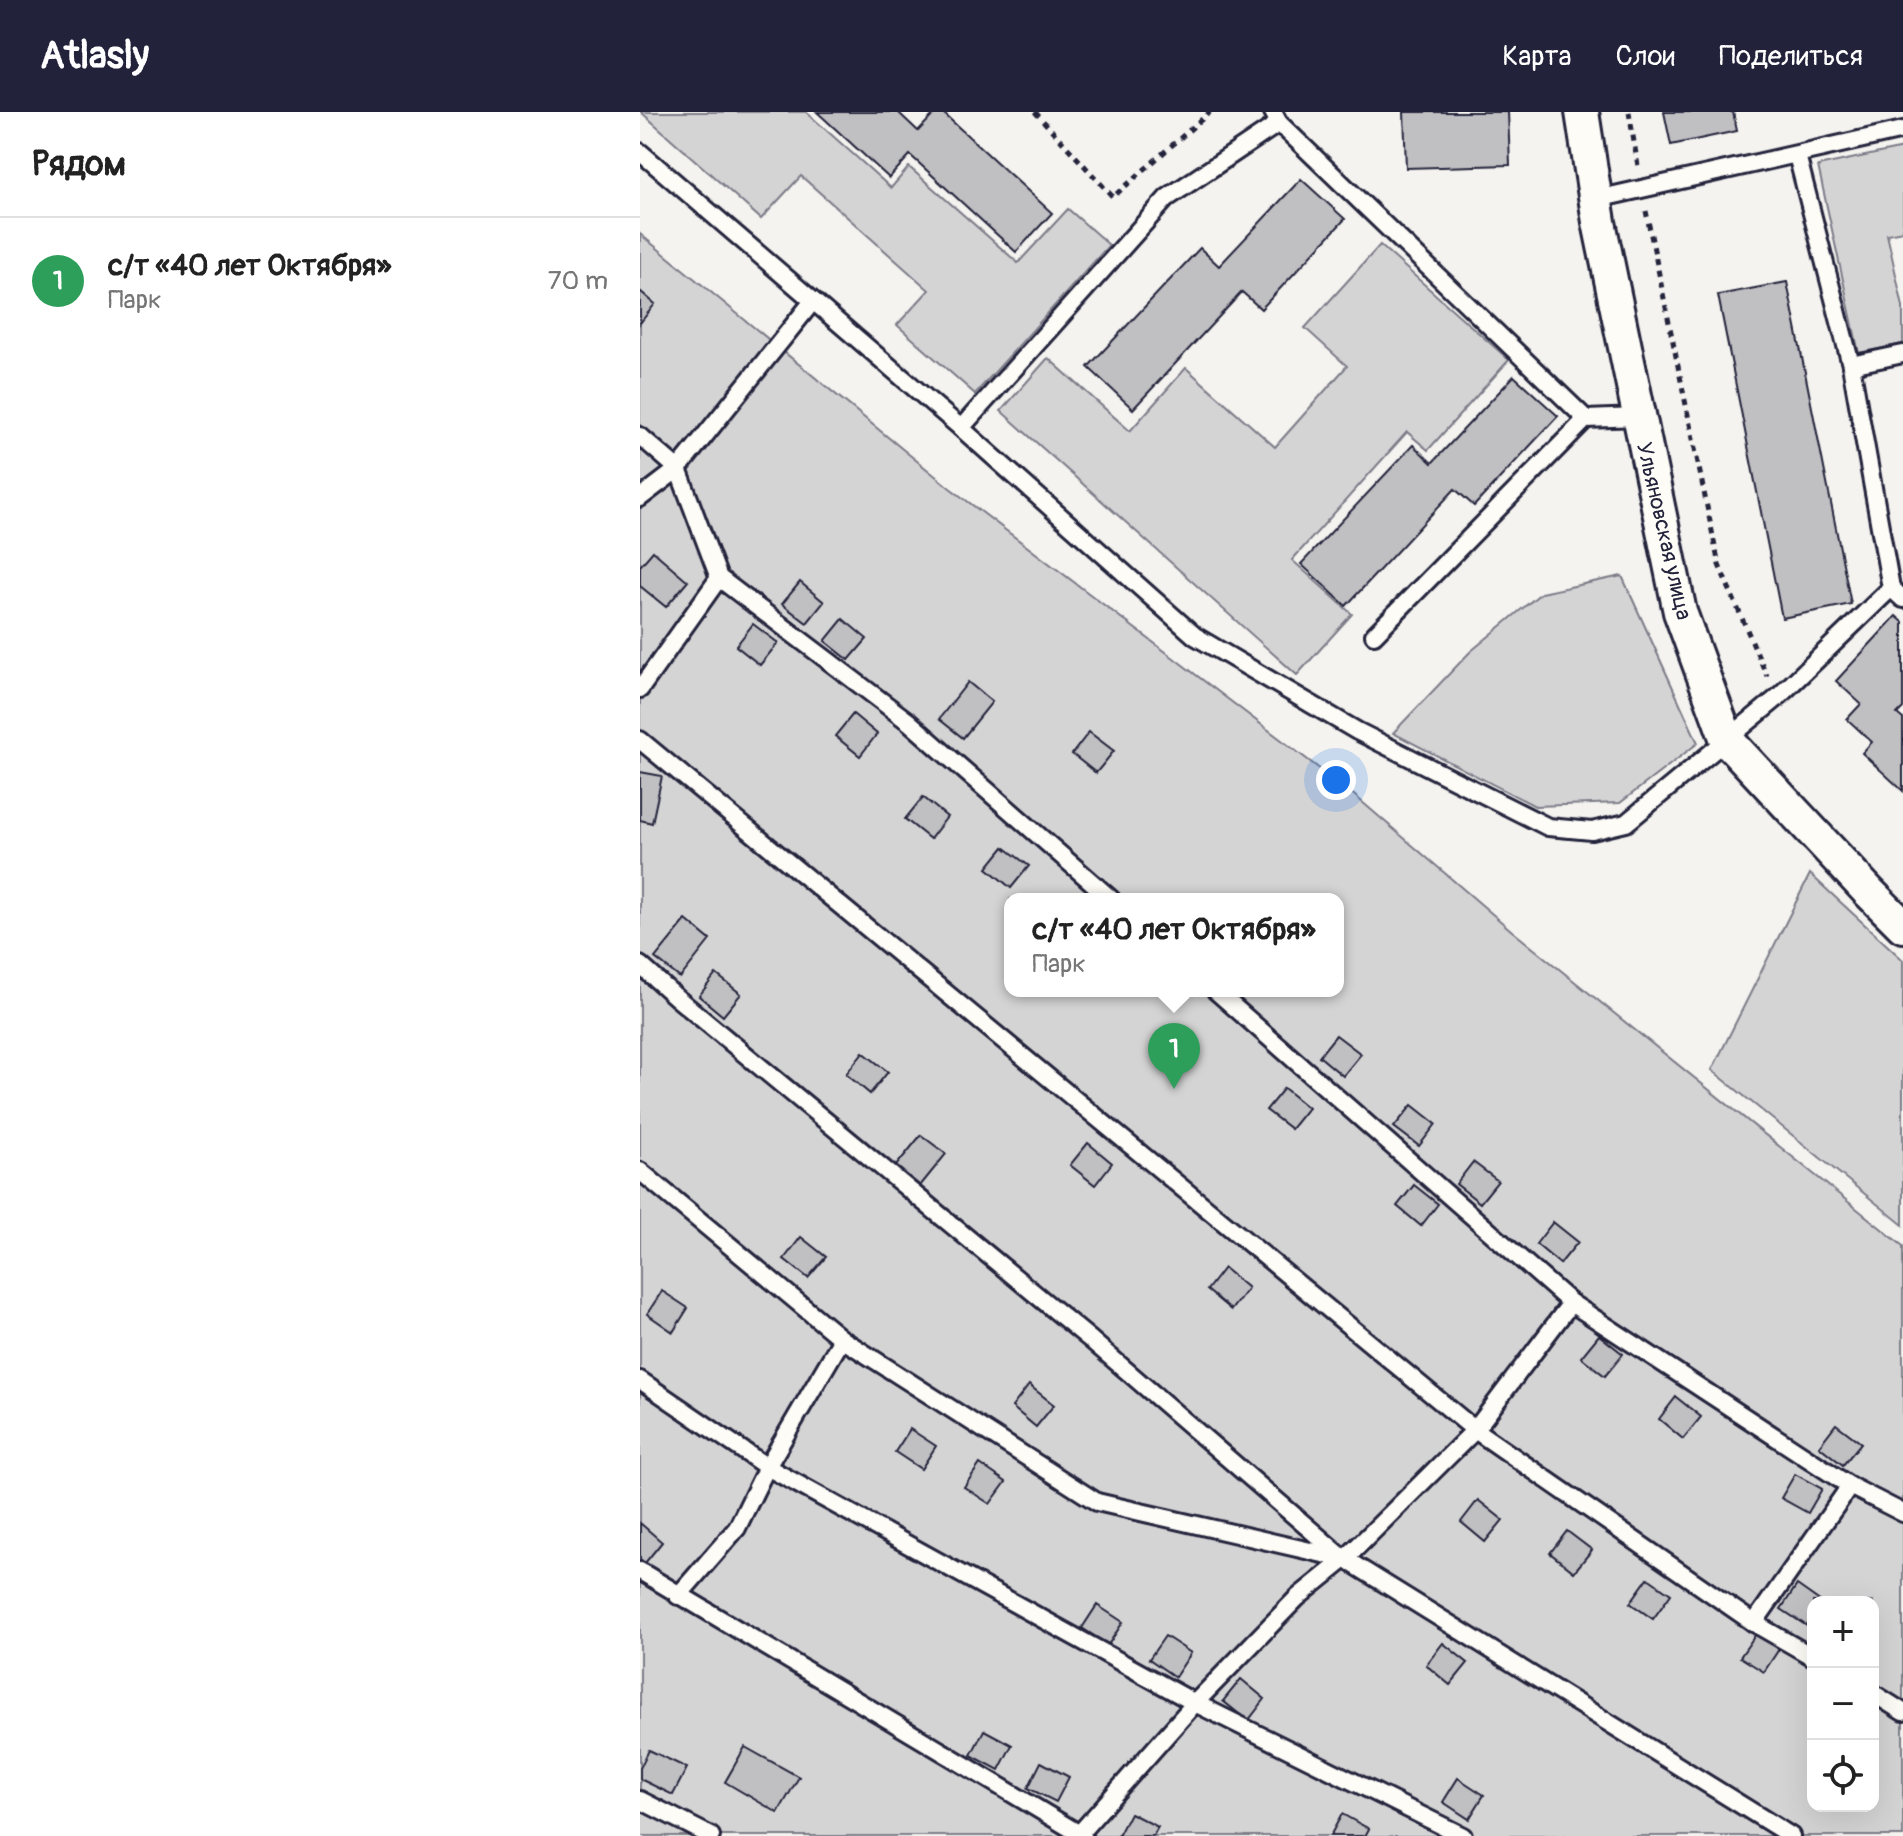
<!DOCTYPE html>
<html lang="ru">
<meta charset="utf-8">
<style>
:root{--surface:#fff;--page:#f2f2f2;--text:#222;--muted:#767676;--line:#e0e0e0;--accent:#22223b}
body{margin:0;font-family:Pangolin,sans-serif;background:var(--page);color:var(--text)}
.controls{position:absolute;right:24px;bottom:24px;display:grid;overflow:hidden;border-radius:16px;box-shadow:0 8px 32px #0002}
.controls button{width:72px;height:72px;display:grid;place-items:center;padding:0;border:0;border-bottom:2px solid var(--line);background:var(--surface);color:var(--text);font:40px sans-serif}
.you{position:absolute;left:696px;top:668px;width:28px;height:28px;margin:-20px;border:6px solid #fff;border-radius:50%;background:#1a73e8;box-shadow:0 0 0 12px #1a73e833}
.badge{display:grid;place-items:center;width:52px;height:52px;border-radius:50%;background:var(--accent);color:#fff;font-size:26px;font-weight:700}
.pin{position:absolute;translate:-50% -66px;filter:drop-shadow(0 2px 4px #0008)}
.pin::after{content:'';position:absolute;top:42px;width:28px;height:24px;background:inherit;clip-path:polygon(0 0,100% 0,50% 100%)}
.popup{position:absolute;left:364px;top:781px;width:340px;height:104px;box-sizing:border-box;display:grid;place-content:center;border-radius:16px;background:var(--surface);filter:drop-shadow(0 2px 6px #0005);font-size:26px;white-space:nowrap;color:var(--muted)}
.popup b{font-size:30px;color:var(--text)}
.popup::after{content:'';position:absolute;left:50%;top:100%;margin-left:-16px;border:16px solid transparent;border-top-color:var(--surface)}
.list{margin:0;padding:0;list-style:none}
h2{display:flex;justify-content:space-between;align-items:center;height:104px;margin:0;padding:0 32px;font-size:34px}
h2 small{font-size:26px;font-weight:400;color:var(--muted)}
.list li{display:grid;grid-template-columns:52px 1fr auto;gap:24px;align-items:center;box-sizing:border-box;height:128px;padding:0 32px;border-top:2px solid var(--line)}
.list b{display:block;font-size:30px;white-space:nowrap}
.list p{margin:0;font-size:26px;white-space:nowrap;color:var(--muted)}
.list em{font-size:26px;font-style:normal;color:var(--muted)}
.icon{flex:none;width:44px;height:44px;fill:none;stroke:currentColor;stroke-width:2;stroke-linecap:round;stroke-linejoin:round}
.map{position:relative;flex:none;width:1263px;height:1724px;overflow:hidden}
header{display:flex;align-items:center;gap:48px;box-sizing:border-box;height:112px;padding:0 40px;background:var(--accent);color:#fff}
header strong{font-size:38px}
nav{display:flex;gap:44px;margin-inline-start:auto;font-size:28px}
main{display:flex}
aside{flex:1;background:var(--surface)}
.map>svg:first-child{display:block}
</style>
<header>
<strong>Atlasly</strong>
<nav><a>Карта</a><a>Слои</a><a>Поделиться</a></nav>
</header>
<main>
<aside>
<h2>Рядом<small></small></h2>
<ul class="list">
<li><span class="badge" style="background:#2e9e5b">1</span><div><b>с/т «40 лет Октября»</b><p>Парк</p></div><em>70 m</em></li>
</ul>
</aside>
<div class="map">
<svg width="1263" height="1724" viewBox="0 0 1263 1724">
<rect width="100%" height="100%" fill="#f4f3ef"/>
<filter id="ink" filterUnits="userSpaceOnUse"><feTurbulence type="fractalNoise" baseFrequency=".0125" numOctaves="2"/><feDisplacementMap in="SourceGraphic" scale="16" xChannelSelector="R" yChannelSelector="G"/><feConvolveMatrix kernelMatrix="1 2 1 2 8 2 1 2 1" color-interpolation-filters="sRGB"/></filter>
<g filter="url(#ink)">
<g fill="#d5d4d5" stroke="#7c7b88" stroke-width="2" fill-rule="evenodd">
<polygon points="1,0 166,0 251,76 269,55 378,151 428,97 469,133 335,282 257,213 289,178 161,64 121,107"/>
<polygon points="1263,36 1263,119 1247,122 1263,195 1263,232 1219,241 1178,54"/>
<path d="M0,122l310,254 404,307 158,136 391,315v590h-1263zM370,787h328v92h-328zM1173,1490h60v204h-60z"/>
<polygon points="740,133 869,248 788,338 767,320 652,448 712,502 657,563 361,299 408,246 490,319 546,256 635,335 707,254 665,216"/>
<polygon points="982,464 1058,631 980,691 895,694 753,621 830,540 901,481"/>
<polygon points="1170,762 1263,848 1263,1113 1072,958"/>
</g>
<g fill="#c0bfc2" stroke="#22223b" stroke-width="2">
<polygon points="177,0 258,0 278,19 296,0 302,0 412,101 376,140 270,43 249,66"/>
<polygon points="764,0 868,0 870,53 766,56"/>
<polygon points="1024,0 1093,0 1097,19 1031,33"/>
<polygon points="661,67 705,107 621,197 602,180 493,297 448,255 560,136 579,154"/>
<polygon points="1147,170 1211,492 1142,506 1078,183"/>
<polygon points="0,179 15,192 0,211"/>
<polygon points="874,264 918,304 834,394 815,377 706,494 661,452 773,333 792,351"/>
<polygon points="13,439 48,469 26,495 0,474 0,454"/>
<polygon points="160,470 184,490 167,511 142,492"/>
<polygon points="1256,504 1263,510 1263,596 1257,602 1263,607 1263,679 1222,641 1232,630 1207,607 1221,592 1196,569"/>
<polygon points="203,507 227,527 209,548 185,529"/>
<polygon points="113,512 138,531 120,553 96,534"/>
<polygon points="328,570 352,590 323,626 299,607"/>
<polygon points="213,602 237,622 220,644 195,624"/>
<polygon points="449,620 474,639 456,661 432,642"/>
<polygon points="0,660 22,664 12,711 0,708"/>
<polygon points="283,685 307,705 290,727 265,707"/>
<polygon points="364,735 389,754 371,776 347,756"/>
<polygon points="46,808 70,828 40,866 15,846"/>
<polygon points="76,862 101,882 83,904 59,884"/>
<polygon points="696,923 721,942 703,964 679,944"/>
<polygon points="223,940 248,960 230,982 206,962"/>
<polygon points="644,976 668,996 651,1017 626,998"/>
<polygon points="772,993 796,1012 779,1034 754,1015"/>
<polygon points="281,1023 306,1042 280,1074 255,1055"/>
<polygon points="448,1031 472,1051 455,1073 430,1053"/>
<polygon points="833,1050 858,1069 840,1091 816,1072"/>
<polygon points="774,1073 798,1092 781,1114 757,1094"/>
<polygon points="913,1110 938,1130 920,1152 896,1132"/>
<polygon points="161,1125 186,1145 168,1166 144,1147"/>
<polygon points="584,1156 608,1176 591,1198 567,1178"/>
<polygon points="22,1179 48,1196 33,1220 7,1202"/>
<polygon points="959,1223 983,1242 965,1264 941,1245"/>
<polygon points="389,1273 414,1293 396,1315 372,1295"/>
<polygon points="1036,1285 1061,1305 1043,1327 1019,1307"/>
<polygon points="1196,1312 1221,1331 1203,1353 1179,1334"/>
<polygon points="270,1317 296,1334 281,1357 255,1340"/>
<polygon points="340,1352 366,1370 350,1392 324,1375"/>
<polygon points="1155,1362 1182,1377 1168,1401 1141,1386"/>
<polygon points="838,1388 863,1408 845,1430 821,1410"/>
<polygon points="0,1411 22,1430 5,1451 0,1447"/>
<polygon points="927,1419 952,1438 934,1460 910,1441"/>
<polygon points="1008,1466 1031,1482 1013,1507 990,1491"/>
<polygon points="1157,1473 1181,1490 1173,1490 1173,1505 1167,1514 1141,1497"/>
<polygon points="457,1493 483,1510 468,1533 442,1516"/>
<polygon points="1118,1519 1141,1534 1124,1560 1100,1545"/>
<polygon points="525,1524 551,1541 535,1565 509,1547"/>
<polygon points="803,1531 828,1551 810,1573 786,1553"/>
<polygon points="601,1567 625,1587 608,1609 583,1589"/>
<polygon points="344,1618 372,1633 359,1658 331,1643"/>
<polygon points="105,1635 159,1665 138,1701 85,1670"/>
<polygon points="9,1638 47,1656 33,1683 0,1667 0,1656"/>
<polygon points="401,1650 429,1665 416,1690 388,1676"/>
<polygon points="818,1666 844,1683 829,1707 803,1690"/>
<polygon points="490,1701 518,1715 513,1724 478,1724"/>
<polygon points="702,1702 729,1717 725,1724 690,1724"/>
</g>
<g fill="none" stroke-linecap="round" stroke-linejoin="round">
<g stroke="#22223b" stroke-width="22">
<g id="service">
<polyline points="633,0 639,11 946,307 998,305"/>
<polyline points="0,40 321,316 555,524 717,619 908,715 952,719 986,711 1136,587 1251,476"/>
<polyline points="1157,43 1211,253 1251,476 1263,487"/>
<polyline points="957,87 1263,18"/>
<polyline points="173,189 38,357 79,466 269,610 471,787"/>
<polyline points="1211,253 1263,242"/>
<polyline points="321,316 527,86 639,11"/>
<polyline points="0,324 38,357 0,386"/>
<polyline points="734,523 946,307"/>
<polyline points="0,577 79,466"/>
<polyline points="0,628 835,1318 1114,1511 1173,1545"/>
<polyline points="0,853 37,886 451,1228 702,1445"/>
<polyline points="576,879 931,1191 1210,1374 1263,1401"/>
<polyline points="0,1059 202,1227 457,1390 705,1447 1151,1724"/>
<polyline points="0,1268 127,1355 555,1591 823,1724"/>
<polyline points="0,1459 443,1724"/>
<polyline points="38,1484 97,1416 127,1355 202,1227"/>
<polyline points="1114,1511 1210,1374"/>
<polyline points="1233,1581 1263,1600"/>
<polyline points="0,1688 71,1724"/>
<polyline points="439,1722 555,1591 657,1486 705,1447 835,1318 931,1191"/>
</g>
</g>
<g stroke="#22223b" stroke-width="38">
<polyline id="minor" points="942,0 959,110 1040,500 1087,628 1229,780 1263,814"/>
</g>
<g stroke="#22223b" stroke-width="5" stroke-dasharray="6 6" stroke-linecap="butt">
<polyline points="395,0 473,85 570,0"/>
<polyline points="989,0 998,54"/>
<polyline points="1006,99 1079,453 1127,564"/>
</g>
<use href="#service" stroke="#fdfcf7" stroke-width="16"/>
<use href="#minor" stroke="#fdfcf7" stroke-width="32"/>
</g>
</g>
<g text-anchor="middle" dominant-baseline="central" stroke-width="6" stroke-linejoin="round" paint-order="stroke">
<g font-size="22" fill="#22223b" stroke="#fdfcf7">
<text transform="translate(1024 419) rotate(77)">Ульяновская улица</text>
</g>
</g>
</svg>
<div class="controls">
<button>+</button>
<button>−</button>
<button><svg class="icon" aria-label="locate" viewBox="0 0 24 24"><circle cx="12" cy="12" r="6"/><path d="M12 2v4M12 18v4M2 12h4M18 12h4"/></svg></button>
</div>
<div class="you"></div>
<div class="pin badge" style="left:534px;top:977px;background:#2e9e5b">1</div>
<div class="popup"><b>с/т «40 лет Октября»</b>Парк</div>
</div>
</main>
